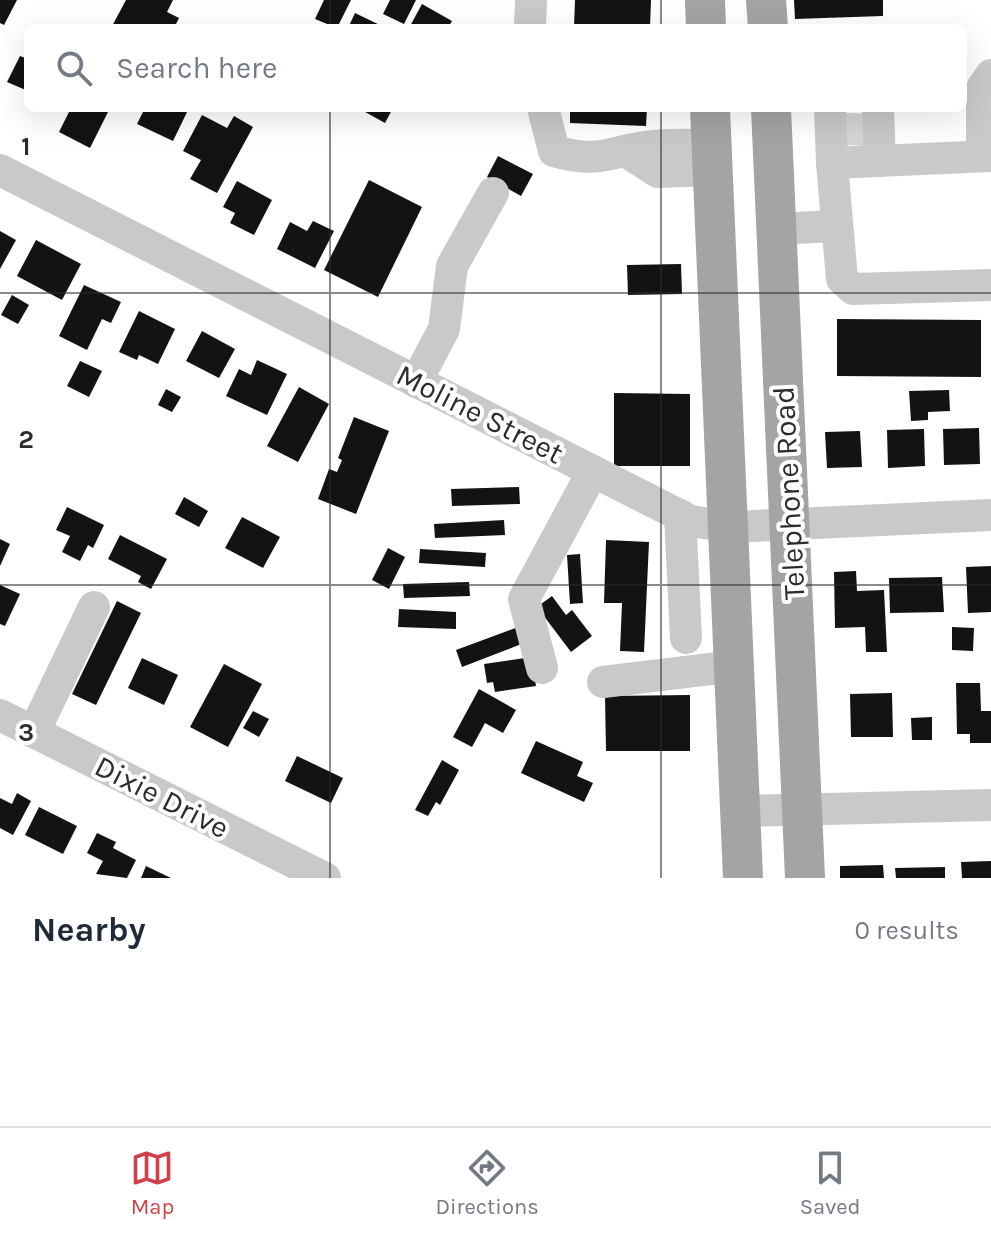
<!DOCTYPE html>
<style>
:root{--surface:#fff;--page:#f2f2f3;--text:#1f2937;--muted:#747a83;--line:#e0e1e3;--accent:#d14148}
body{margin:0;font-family:Karla,sans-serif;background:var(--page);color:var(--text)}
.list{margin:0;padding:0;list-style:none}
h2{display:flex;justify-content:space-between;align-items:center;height:104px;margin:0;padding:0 32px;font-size:34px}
h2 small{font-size:26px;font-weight:400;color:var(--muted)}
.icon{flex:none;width:44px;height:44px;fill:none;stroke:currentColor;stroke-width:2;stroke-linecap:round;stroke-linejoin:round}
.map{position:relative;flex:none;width:991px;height:878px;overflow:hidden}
.search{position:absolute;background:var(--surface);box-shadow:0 8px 32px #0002;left:24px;right:24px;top:24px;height:88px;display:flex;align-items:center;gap:20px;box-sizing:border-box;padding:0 28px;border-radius:12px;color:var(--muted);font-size:30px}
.sheet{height:248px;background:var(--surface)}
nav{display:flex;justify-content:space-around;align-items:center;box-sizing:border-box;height:112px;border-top:2px solid var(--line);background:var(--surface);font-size:22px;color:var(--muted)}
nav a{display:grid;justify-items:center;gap:4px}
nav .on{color:var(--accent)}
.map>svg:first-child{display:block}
</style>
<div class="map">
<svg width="991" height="878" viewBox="0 0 991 878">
<rect width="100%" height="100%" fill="#fff"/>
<g fill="#131313">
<polygon points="0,0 17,0 4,25 0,23"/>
<polygon points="126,0 173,0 167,12 179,18 174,28 111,28"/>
<polygon points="324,0 351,0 337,28 315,19"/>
<polygon points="390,0 416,0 404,24 383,14"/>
<polygon points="575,0 651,0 650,28 574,28"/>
<polygon points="794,0 883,0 883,16 795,19"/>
<polygon points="422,4 452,21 448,28 409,28"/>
<polygon points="355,13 386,28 348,28"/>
<polygon points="20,56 28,59 28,91 7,82"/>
<polygon points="71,108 110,108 90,148 59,132"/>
<polygon points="145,108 189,108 173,141 137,124"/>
<polygon points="358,108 393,108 385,123"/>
<polygon points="570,108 647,108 646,126 570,123"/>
<polygon points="202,115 227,128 234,116 253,127 217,193 190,179 201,160 183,151"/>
<polygon points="498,156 533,174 521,196 487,177"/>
<polygon points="369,180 422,207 378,297 324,270"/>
<polygon points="237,181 272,200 254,235 230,223 235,213 223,207"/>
<polygon points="313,221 334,231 315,268 277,249 290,222 307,231"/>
<polygon points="0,231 16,240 0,269"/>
<polygon points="36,240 81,264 62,300 17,276"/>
<polygon points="681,264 682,294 628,295 627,265"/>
<polygon points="84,285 121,302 111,323 102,319 87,350 59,336"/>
<polygon points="12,295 29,305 18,324 1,315"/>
<polygon points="139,311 175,329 158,364 139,355 137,360 119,352"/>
<polygon points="837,319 981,320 981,377 837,376"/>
<polygon points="202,331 235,349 219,378 186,361"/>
<polygon points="257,360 287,374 267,415 226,396 239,369 251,375"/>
<polygon points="80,361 102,371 89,397 67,386"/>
<polygon points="299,387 329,404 298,462 267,446"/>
<polygon points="166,389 181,397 172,412 158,405"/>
<polygon points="949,390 950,411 928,412 928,420 911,421 909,391"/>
<polygon points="614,393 690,394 690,466 614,466"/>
<polygon points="354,417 389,431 356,514 318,499 329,469 337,472 342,460 338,458"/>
<polygon points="979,428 980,464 944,465 943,429"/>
<polygon points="924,429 925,466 888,468 887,430"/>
<polygon points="860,431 862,467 827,468 825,432"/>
<polygon points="519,487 520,504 452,506 451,489"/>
<polygon points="184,497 208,511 199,527 175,514"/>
<polygon points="67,507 104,525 93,548 88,545 80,561 62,552 70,536 56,530"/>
<polygon points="242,517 280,537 263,568 225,548"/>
<polygon points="504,520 505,535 435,538 434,524"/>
<polygon points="120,535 167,559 151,589 138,582 141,576 108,559"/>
<polygon points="0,539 10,544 0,566"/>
<polygon points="606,540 649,542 644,652 620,651 622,603 604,603"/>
<polygon points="388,548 405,557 389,589 372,580"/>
<polygon points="420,549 486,553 485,567 419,563"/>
<polygon points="580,554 583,603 570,604 567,555"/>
<polygon points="991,566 991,612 968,613 966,567"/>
<polygon points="856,571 857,591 884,590 887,652 866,652 865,627 835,628 834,572"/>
<polygon points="942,577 944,612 890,613 889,578"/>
<polygon points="469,582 470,596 404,598 403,584"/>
<polygon points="0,585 20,594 5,626 0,624"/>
<polygon points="552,596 566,615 572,610 592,636 571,652 537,607"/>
<polygon points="117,601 141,613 96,705 72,694"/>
<polygon points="399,609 456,612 456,629 398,627"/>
<polygon points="518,627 524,643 462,667 456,650"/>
<polygon points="952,627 974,628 973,651 952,650"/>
<polygon points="532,657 536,686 495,692 493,682 487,683 484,664"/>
<polygon points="142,658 178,675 164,705 128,688"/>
<polygon points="224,664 262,684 228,747 190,727"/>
<polygon points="956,683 980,683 981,711 991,711 991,743 970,743 970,734 957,734"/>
<polygon points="479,689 516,710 503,733 485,723 472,747 453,737"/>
<polygon points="892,693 893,737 851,737 850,694"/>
<polygon points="690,695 690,751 606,751 605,696"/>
<polygon points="253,711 269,719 259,737 243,728"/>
<polygon points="932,717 932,740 912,740 911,718"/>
<polygon points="536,741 583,762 577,776 593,783 584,802 521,773"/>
<polygon points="297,756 343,778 331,803 285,781"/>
<polygon points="442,760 459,770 440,805 436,802 428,816 415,810"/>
<polygon points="17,793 31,801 13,835 0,828 0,798 12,804"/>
<polygon points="39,807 77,826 63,854 25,835"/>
<polygon points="97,833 116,842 113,848 136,860 127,878 96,874 103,861 87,853"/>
<polygon points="991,861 991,878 962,878 961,862"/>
<polygon points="883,865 884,878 840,878 840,866"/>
<polygon points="146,866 171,878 141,878"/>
<polygon points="945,867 945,878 896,878 895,868"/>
</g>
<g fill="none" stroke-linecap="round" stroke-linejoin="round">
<polyline stroke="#d5d5d5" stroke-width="32" stroke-dasharray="32 16" stroke-linecap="butt" points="845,129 871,130"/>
<g stroke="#c9c9c9" stroke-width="32">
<polyline points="530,28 531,0"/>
<path d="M543,108l11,43c49,14 56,-1 100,-5 19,-2 39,-1 58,-1"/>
<polyline points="830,108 832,163 991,156"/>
<polyline points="878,108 880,161"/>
<polyline points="627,152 658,172 712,170"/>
<polyline points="982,156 982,88 991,75"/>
<polyline points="832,163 842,279 853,289 991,285"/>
<polyline points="0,170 691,521 730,527 991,515"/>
<polyline points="775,229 835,226"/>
<polyline points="416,382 444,329 452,266 493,193"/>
<polyline points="680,515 686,638"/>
<polyline points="542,668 524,599 593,471"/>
<polyline points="603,682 735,666"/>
<polyline points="0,715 325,878"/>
<polyline points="34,732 94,607"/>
<polyline points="740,811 991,805"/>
</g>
<g stroke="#a4a4a4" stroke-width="40">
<polyline points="705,0 706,28"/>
<polyline points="766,0 768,28"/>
<polyline points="710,108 743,878"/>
<polyline points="771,108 805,878"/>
</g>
</g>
<path fill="none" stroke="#2c2c2c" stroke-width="2" stroke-opacity="0.55" d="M330,0v28M661,0v28M330,108v770M661,108v770M0,293h991M0,585h991"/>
<g text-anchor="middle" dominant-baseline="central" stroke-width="8" stroke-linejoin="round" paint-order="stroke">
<g font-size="30" fill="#2c2c2c" stroke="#fff">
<text transform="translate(480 414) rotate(27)">Moline Street</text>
<text transform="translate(789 493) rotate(-93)">Telephone Road</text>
<text transform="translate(162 797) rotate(27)">Dixie Drive</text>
</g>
</g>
<g font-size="26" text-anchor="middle" font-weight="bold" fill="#2c2c2c" stroke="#fff" stroke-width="8" stroke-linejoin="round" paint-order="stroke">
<text x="26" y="155">1</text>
<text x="26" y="448">2</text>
<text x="26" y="741">3</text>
</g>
</svg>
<div class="search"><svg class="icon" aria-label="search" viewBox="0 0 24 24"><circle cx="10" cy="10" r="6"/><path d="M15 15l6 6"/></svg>Search here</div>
</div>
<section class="sheet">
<h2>Nearby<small>0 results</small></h2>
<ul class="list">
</ul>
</section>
<nav>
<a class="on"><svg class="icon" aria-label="map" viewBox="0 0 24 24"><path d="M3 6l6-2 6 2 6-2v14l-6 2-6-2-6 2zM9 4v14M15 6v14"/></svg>Map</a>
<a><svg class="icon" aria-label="directions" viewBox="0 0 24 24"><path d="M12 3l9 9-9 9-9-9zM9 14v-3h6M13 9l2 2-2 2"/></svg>Directions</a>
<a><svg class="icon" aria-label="saved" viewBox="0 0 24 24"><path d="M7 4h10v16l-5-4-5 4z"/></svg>Saved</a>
</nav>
